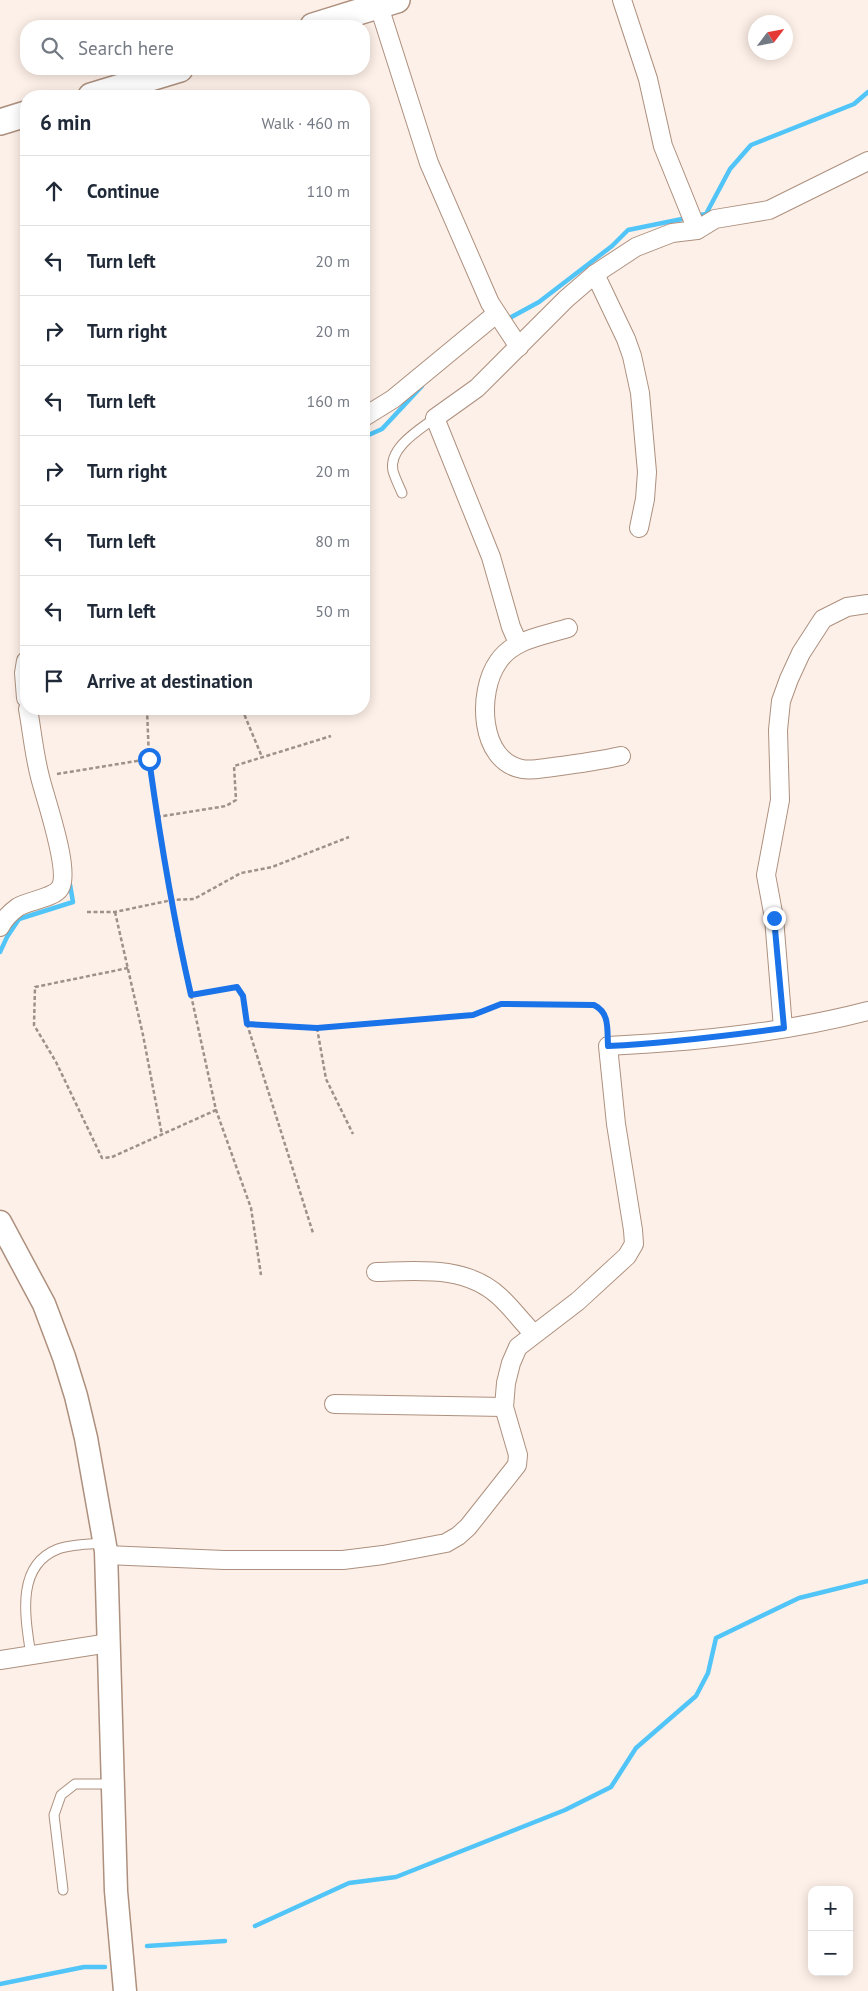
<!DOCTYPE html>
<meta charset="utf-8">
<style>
:root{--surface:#fff;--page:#f6f6f7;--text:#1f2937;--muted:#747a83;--line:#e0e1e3}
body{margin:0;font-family:"PT Sans",sans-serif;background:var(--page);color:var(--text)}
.controls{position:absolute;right:15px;bottom:15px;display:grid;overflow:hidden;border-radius:10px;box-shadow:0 2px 12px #0003}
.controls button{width:45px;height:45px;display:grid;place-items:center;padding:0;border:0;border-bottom:1px solid var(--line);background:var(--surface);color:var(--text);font:25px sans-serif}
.compass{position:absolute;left:748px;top:15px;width:45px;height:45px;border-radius:50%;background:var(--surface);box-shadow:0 2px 12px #0003;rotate:58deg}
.stop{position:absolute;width:15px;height:15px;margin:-11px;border:4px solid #1a73e8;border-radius:50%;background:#fff}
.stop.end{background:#1a73e8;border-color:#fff;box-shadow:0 1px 5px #0008}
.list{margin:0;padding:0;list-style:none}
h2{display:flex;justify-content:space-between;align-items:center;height:65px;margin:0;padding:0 20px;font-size:21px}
h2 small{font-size:16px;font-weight:400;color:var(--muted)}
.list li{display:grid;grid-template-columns:32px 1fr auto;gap:15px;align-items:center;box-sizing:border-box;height:70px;padding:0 20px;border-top:1px solid var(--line)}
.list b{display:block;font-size:19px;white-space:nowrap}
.list em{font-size:16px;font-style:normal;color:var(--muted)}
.icon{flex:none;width:28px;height:28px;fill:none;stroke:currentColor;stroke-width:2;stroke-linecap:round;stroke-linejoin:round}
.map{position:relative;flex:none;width:868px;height:1991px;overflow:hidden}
.search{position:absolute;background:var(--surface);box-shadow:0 2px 12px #0003;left:20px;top:20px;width:350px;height:55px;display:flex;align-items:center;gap:12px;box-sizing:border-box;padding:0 18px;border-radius:20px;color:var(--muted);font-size:19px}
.panel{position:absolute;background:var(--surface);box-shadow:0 2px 12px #0003;left:20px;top:90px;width:350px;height:625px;border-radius:20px}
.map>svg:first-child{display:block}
</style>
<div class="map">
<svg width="868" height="1991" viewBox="0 0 868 1991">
<rect width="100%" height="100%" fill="#fdf0e8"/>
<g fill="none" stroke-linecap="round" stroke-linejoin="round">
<g stroke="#51c5f8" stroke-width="4.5">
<polyline points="694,216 706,214 730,169 751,145 854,104 868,92"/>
<polyline points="506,320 539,302 612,246 628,230 687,218"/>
<polyline points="364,437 382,429 422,386"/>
<polyline points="0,952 7,937 19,919 73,902 69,879"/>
<polyline points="255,1926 349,1883 396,1877 565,1810 611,1787 636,1748 696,1696 708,1673 716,1638 799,1598 868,1581"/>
<polyline points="147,1946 225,1941"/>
<polyline points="0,1984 84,1967 105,1967"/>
</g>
<g stroke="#ad907e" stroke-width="11">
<g id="service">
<path d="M402,493c-3,-7 -7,-15 -9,-22 -5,-23 26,-41 42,-53"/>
<path d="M31,1656c-5,-35 -17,-90 27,-107 14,-5 31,-5 46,-6"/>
<polyline points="63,1890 54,1815 61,1795 75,1784 113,1784"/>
</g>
</g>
<g stroke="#ad907e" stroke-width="20">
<g id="minor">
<polyline points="377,0 429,163 490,303 519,347"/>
<polyline points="622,0 648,79 663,146 697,230"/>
<polyline points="595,274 626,339 632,356 640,393 647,472 645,499 639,528"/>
<polyline points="364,417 393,399 496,314"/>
<path d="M568,628c-25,8 -55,11 -70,34 -21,30 -19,99 24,107 10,2 21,-1 31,-2 23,-3 45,-6 68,-11"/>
<polyline points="518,643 511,627 491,557 435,418 477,388 566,299 595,274 636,247 672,233 697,230 715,219 769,210 868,161"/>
<polyline points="26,661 24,673 26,698"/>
<path d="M0,927c4,-8 11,-15 18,-20 10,-6 36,-9 42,-19 11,-17 -15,-90 -20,-111 -6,-23 -8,-46 -12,-68"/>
<polyline points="783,1028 774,918 766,875 780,800 778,730 781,701 789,679 801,653 823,619 847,607 868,604"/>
<path d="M376,1272c43,-1 90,-7 124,25 12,11 22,25 34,37"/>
<polyline points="334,1404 504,1407"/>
<path d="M106,1555l118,5h119l40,-5 63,-12 12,-7 10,-9 49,-62 1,-10 -14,-48 2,-24 5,-20 7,-16 60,-46 49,-45 7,-12 -1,-14 -17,-106 -8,-78c87,-4 176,-13 260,-35"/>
<polyline points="0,1660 109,1643"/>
</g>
</g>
<g stroke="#ad907e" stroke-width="25">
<polyline id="tertiary" points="0,1222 44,1304 64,1357 76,1396 86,1438 106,1551 116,1891 125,1991"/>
</g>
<g stroke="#ad907e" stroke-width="28">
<g id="secondary">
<polyline points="313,26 397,0"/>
<polyline points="91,96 180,69"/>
<polyline points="0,122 26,114"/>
</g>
</g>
<g stroke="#9d918a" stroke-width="2.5" stroke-dasharray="4 2.5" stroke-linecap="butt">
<path d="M147,709l2,50 8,58 19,115 15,63 46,-8 6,9 4,28 70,4 156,-13 28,-11 93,1c12,6 12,14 13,27"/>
<polyline points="242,709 262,757"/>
<polyline points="57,774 149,759"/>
<polyline points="157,817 226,806 236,800 234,766 331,736"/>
<polyline points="87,912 115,912 172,900 194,899 241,873 272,867 349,837"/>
<polyline points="115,912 143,1035 162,1135"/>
<polyline points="128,968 35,987 34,1025 56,1062 102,1158 112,1157 216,1110"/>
<polyline points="191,995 216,1110 251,1208 261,1275"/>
<polyline points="247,1024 313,1233"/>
<polyline points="317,1028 326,1079 353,1134"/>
</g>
<use href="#service" stroke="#fff" stroke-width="9"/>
<use href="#minor" stroke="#fff" stroke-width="18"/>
<use href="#tertiary" stroke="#fff" stroke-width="22"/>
<use href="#secondary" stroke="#fff" stroke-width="25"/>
</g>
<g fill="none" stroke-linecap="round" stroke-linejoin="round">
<path stroke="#1a73e8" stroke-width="6" d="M149,759c11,79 24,158 42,236l46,-8 6,9 4,28 70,4 156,-13 28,-11 93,1c16,8 13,24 14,41 59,-3 117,-10 176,-18l-10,-110"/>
</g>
</svg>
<div class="controls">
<button>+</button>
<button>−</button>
</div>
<svg class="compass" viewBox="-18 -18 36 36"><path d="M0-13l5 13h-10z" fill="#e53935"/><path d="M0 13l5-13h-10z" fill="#747a83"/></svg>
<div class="stop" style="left:149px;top:759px"></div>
<div class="stop end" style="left:774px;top:918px"></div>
<div class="search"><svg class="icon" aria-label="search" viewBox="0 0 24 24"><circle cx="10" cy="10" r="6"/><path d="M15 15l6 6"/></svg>Search here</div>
<section class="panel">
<h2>6 min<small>Walk · 460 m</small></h2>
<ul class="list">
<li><svg class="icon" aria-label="ahead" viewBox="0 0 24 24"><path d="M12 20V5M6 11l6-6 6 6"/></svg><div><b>Continue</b></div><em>110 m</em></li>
<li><svg class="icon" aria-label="left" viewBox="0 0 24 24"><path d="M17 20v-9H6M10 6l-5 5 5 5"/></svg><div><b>Turn left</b></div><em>20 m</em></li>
<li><svg class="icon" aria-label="right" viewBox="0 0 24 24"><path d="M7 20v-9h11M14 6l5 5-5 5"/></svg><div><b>Turn right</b></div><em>20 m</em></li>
<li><svg class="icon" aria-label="left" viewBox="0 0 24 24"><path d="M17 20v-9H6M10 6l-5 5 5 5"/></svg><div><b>Turn left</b></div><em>160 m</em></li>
<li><svg class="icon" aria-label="right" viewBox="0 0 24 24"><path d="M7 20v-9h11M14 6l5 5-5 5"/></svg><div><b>Turn right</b></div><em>20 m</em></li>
<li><svg class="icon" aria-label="left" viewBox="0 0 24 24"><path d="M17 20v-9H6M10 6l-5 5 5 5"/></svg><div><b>Turn left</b></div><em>80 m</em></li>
<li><svg class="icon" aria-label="left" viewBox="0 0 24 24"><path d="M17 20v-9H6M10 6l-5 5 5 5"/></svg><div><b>Turn left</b></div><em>50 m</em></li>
<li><svg class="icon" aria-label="arrive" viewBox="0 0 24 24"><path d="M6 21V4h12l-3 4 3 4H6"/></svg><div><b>Arrive at destination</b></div></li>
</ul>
</section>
</div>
